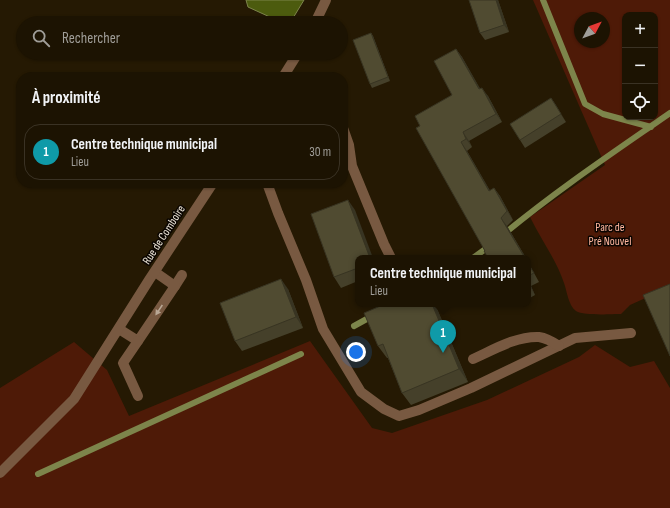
<!DOCTYPE html>
<html lang="fr">
<meta charset="utf-8">
<style>
:root{--surface:#1c1302;--page:#292011;--text:#f1f3f6;--muted:#a09e99;--line:#3a3224;--accent:#5bcebb}
body{margin:0;font-family:"Sofia Sans Condensed",sans-serif;background:var(--page);color:var(--text)}
.controls{position:absolute;right:12px;top:12px;display:grid;overflow:hidden;border-radius:8px;box-shadow:0 1px 3px #0004}
.controls button{width:36px;height:36px;display:grid;place-items:center;padding:0;border:0;border-bottom:1px solid var(--line);background:var(--surface);color:var(--text);font:20px sans-serif}
.compass{position:absolute;left:574px;top:12px;width:36px;height:36px;border-radius:50%;background:var(--surface);box-shadow:0 1px 3px #0004;rotate:49deg}
.you{position:absolute;left:356px;top:352px;width:14px;height:14px;margin:-10px;border:3px solid #fff;border-radius:50%;background:#1a73e8;box-shadow:0 0 0 6px #1a73e833}
.badge{display:grid;place-items:center;width:26px;height:26px;border-radius:50%;background:var(--accent);color:#fff;font-size:13px;font-weight:700}
.pin{position:absolute;translate:-50% -33px;filter:drop-shadow(0 1px 2px #0008)}
.pin::after{content:'';position:absolute;top:21px;width:14px;height:12px;background:inherit;clip-path:polygon(0 0,100% 0,50% 100%)}
.popup{position:absolute;left:355px;top:255px;width:176px;height:52px;box-sizing:border-box;display:grid;place-content:center;border-radius:8px;background:var(--surface);filter:drop-shadow(0 1px 3px #0005);font-size:13px;white-space:nowrap;color:var(--muted)}
.popup b{font-size:15px;color:var(--text)}
.popup::after{content:'';position:absolute;left:50%;top:100%;margin-left:-8px;border:8px solid transparent;border-top-color:var(--surface)}
.list{margin:0;padding:0;list-style:none}
h2{display:flex;justify-content:space-between;align-items:center;height:52px;margin:0;padding:0 16px;font-size:17px}
h2 small{font-size:13px;font-weight:400;color:var(--muted)}
.list li{display:grid;grid-template-columns:26px 1fr auto;gap:12px;align-items:center;box-sizing:border-box;height:56px;margin:0 8px 8px;padding:0 8px;border:1px solid var(--line);border-radius:16px}
.list b{display:block;font-size:15px;white-space:nowrap}
.list p{margin:0;font-size:13px;white-space:nowrap;color:var(--muted)}
.list em{font-size:13px;font-style:normal;color:var(--muted)}
.icon{flex:none;width:22px;height:22px;fill:none;stroke:currentColor;stroke-width:2;stroke-linecap:round;stroke-linejoin:round}
.map{position:relative;flex:none;width:670px;height:508px;overflow:hidden}
.search{position:absolute;background:var(--surface);box-shadow:0 1px 3px #0004;left:16px;top:16px;width:332px;height:44px;display:flex;align-items:center;gap:10px;box-sizing:border-box;padding:0 14px;border-radius:22px;color:var(--muted);font-size:15px}
.panel{position:absolute;background:var(--surface);box-shadow:0 1px 3px #0004;left:16px;top:72px;width:332px;height:116px;border-radius:16px}
.map>svg:first-child{display:block}
</style>
<div class="map">
<svg width="670" height="508" viewBox="0 0 670 508">
<rect width="100%" height="100%" fill="#251903"/>
<g fill="#4e1a07" fill-rule="evenodd">
<path d="M533,0h137v287l-40,18 -9,9c-10,0 -37,2 -45,-3 -8,-6 -9,-20 -12,-28 -8,-24 -23,-43 -34,-66l75,-52zM625,15h30v102h-30zM580,18h24v24h-24z"/>
<polygon points="310,341 372,428 392,433 487,400 579,357 595,345 630,367 654,361 670,388 670,508 0,508 0,388 74,342 107,370 129,416"/>
</g>
<polygon fill="#4c5b0e" stroke="#7d854b" points="246,0 304,0 290,23 283,23 248,7"/>
<g fill="none" stroke-linecap="round" stroke-linejoin="round">
<g stroke="#7d854b" stroke-width="6">
<polyline points="543,0 585,104 603,114 651,127"/>
<path d="M504,234c53,-44 110,-82 166,-121"/>
<polyline points="473,258 491,245"/>
<polyline points="354,326 374,315"/>
<polyline points="38,474 301,354"/>
</g>
<g stroke="#785941" stroke-width="10">
<polyline points="315,23 326,0"/>
<polyline points="283,77 298,53"/>
<polyline points="343,128 349,145 352,166 384,244 391,258"/>
<polyline points="267,183 278,213 306,280 323,329 361,392 384,409 399,416 419,410 471,388 575,338 631,333"/>
<polyline points="175,286 182,275"/>
<polyline points="119,329 138,341 175,286 155,272"/>
<polyline points="138,341 123,363 138,396"/>
<path d="M473,359c20,-9 43,-23 66,-22 7,1 14,5 20,9"/>
<polyline points="0,473 74,399 149,280 213,183"/>
</g>
</g>
<g fill="#45402a">
<polygon points="469,0 498,0 509,32 485,40 480,33"/>
<polygon points="371,33 373,36 390,81 372,88 370,84"/>
<polygon points="456,49 462,57 480,89 488,96 502,122 469,141 472,147 467,151 490,191 494,188 500,196 513,220 507,226 526,258 488,258 485,251 420,126 452,95"/>
<polygon points="551,98 566,122 525,148 520,140"/>
<polygon points="355,210 358,258 358,281 341,288 334,277"/>
<polygon points="528,262 539,282 531,286 535,295 528,299"/>
<polygon points="288,289 303,328 242,351 235,341"/>
<polygon points="435,304 468,382 411,405 402,393 388,358 387,358 378,346"/>
</g>
<g fill="#383422">
<polygon points="496,0 498,0 509,32 504,25"/>
<polygon points="371,33 373,36 390,81 388,77"/>
<polygon points="456,49 462,57 485,97 479,89"/>
<polygon points="482,88 488,96 502,122 496,114"/>
<polygon points="551,98 556,105 566,122"/>
<polygon points="463,132 469,141 472,147 466,139"/>
<polygon points="461,142 467,151 495,199 489,191"/>
<polygon points="494,188 500,196 513,220 507,211"/>
<polygon points="348,200 355,210 373,258 370,258"/>
<polygon points="501,218 507,226 526,258 525,258"/>
<polygon points="281,279 288,289 303,328 296,317"/>
<polygon points="528,282 531,286 535,295 530,286"/>
<polygon points="432,304 435,304 468,382 459,369"/>
</g>
<g fill="#504b31" stroke="#383422">
<polygon points="469,0 496,0 504,25 480,33"/>
<polygon points="371,33 388,77 370,84 353,40"/>
<polygon points="456,49 479,89 482,88 496,114 463,132 466,139 461,142 489,191 494,188 507,211 501,218 525,258 488,258 484,251 485,251 416,128 420,126 415,116 452,95 434,61"/>
<polygon points="551,98 561,114 520,140 510,124"/>
<polygon points="348,200 370,258 358,258 358,268 334,277 311,214"/>
<polygon points="528,264 534,273 528,276"/>
<polygon points="281,279 296,317 235,341 220,303"/>
<polygon points="670,284 670,356 643,295"/>
<polygon points="385,304 432,304 459,369 402,393 383,344 378,346 364,313"/>
</g>
<defs><path id="oneway-solid" d="M-6-.8H1V-3.2L6.5 0L1 3.2V.8H-6Z"/></defs>
<use fill="#b9a795" href="#oneway-solid" transform="translate(159 310) rotate(124)"/>
<g text-anchor="middle" dominant-baseline="central" stroke-width="3" stroke-linejoin="round" paint-order="stroke">
<g font-size="12" fill="#ffb69e" stroke="#0a0501">
<text x="610" y="227">Parc de<tspan x="610" dy="14">Pré Nouvel</tspan></text>
</g>
<g font-size="12" fill="#efe7d9" stroke="#0a0501">
<text transform="translate(164 235) rotate(-57)">Rue de Comboire</text>
</g>
</g>
</svg>
<div class="controls">
<button>+</button>
<button>−</button>
<button><svg class="icon" aria-label="locate" viewBox="0 0 24 24"><circle cx="12" cy="12" r="6"/><path d="M12 2v4M12 18v4M2 12h4M18 12h4"/></svg></button>
</div>
<svg class="compass" viewBox="-18 -18 36 36"><path d="M0-13l5 13h-10z" fill="#e53935"/><path d="M0 13l5-13h-10z" fill="#a09e99"/></svg>
<div class="you"></div>
<div class="pin badge" style="left:443px;top:353px;background:#0f9aa8">1</div>
<div class="popup"><b>Centre technique municipal</b>Lieu</div>
<div class="search"><svg class="icon" aria-label="search" viewBox="0 0 24 24"><circle cx="10" cy="10" r="6"/><path d="M15 15l6 6"/></svg>Rechercher</div>
<section class="panel">
<h2>À proximité<small></small></h2>
<ul class="list">
<li><span class="badge" style="background:#0f9aa8">1</span><div><b>Centre technique municipal</b><p>Lieu</p></div><em>30 m</em></li>
</ul>
</section>
</div>
